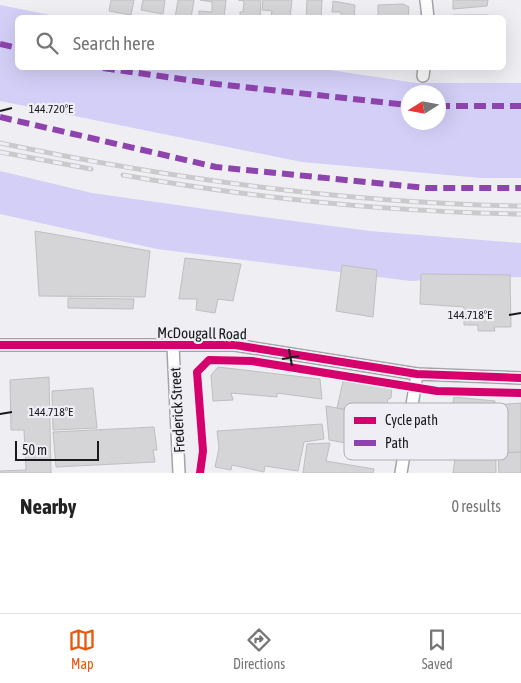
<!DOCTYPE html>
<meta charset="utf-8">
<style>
:root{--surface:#fff;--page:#f2f2f2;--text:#222;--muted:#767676;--line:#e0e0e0;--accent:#ea580c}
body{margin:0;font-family:"Asap Condensed",sans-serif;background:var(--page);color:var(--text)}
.compass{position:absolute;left:401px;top:85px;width:45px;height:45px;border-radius:50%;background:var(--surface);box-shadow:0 5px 20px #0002;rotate:259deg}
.scale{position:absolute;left:15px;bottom:12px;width:84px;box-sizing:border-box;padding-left:5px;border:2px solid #1a1a1c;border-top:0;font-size:14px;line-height:18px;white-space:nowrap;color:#1a1a1c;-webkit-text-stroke:4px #eeeef4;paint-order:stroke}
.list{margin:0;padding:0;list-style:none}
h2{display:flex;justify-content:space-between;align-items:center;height:65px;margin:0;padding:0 20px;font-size:21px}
h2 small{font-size:16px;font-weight:400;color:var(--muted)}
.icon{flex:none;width:28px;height:28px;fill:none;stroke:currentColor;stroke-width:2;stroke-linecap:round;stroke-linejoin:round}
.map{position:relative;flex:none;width:521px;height:473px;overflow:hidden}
.search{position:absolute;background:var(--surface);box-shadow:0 5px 20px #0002;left:15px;right:15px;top:15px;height:55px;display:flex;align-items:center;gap:12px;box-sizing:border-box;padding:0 18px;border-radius:8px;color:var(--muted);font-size:19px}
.sheet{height:140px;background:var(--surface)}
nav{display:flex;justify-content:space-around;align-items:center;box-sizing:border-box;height:70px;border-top:1px solid var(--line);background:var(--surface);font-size:14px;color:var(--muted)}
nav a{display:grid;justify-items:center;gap:2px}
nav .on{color:var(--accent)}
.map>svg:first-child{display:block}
</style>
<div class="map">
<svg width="521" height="473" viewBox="0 0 521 473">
<rect width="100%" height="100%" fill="#efeff3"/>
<g fill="#d4cff7" fill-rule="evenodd">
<path d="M0,5l60,12 -42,1v50h299l99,15h105v95h-40l-179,-16 -302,-61zM408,92h30v30h-30z"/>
<polygon points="0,171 92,193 241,214 370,231 521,243 521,277 410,281 157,249 0,214"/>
</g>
<g fill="#d5d5d8" stroke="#bfbfc2">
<polygon points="111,0 134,0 131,15 109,11"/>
<polygon points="143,0 165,0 163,14 141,10"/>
<polygon points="178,0 194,0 191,18 175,18"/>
<polygon points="200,0 226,0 224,18 199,18 199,11 212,12 212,2"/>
<polygon points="261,0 260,18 240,18 240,12 243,12 244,1 238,0"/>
<polygon points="263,0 292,0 290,18 271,18 272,11 262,10"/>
<polygon points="307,0 322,0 321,18 306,18"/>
<polygon points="453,0 488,0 487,6 453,9"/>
<polygon points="333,1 355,5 354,18 341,18 341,12 332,12"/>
<polygon points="403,4 409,7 408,18 378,18 378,5"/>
<rect x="454" y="15" width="34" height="3"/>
<polygon points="35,231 150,251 145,297 39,296"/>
<polygon points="185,258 241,264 233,301 218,299 215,313 196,310 197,299 179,299"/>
<polygon points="342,265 377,270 373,317 336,311"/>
<polygon points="421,274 510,275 511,327 494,327 495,331 478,331 478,325 464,325 464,307 420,304"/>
<polygon points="68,298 134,299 133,309 68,308"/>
<polygon points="218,367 320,379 322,399 277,393 277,397 231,393 233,400 213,401 211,375"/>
<polygon points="49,377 51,473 0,473 0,471 26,470 24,430 11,430 10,380"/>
<polygon points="343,381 392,386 391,398 388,399 384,417 337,408"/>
<polygon points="93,388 97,428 53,430 52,391"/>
<polygon points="454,397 495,401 496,473 453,473 461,416 445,412 447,404 453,403"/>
<polygon points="521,403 521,452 498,453 495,405"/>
<polygon points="326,406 374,415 373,423 368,423 365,440 369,441 368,447 329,440"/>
<polygon points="322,424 324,439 304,442 298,471 265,466 264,472 232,465 231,470 215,467 219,448 217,431"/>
<polygon points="154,427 157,450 153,450 155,462 56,467 53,432"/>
<polygon points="330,443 326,461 374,469 373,473 303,473 307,444"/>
<polygon points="521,452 521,473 499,473 498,453"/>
</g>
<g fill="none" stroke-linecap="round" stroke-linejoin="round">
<g stroke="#a4a4a6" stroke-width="14">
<g id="street">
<polyline points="426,0 428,18"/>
<polyline points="423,76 424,68"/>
<polyline points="0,345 235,345 417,374 521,378"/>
<polyline points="173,346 179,473"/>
<polyline points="401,473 417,374"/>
</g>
</g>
<use href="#street" stroke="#fdfdfd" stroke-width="11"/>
<g stroke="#cacacb" stroke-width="5">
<g id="rail">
<path d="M0,143c171,36 346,60 521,63"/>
<polyline points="0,152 91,169"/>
<path d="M123,175c131,23 265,37 398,39"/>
</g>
</g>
<use href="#rail" stroke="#eeeef4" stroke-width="3" stroke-dasharray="9" stroke-linecap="butt"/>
<g stroke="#8e44ad" stroke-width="6" stroke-dasharray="12 6" stroke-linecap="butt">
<polyline points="0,44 18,48"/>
<polyline points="103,68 216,84 408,105"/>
<polyline points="438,106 521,106"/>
<polyline points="0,117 216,167 426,188 521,188"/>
</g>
<g stroke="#eeeef4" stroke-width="11">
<g id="cycleway">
<polyline points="0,345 235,345 417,374 521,378"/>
<polyline points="200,473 203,451 197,372 209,360 252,361 437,391 521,393"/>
</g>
</g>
<use href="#cycleway" stroke="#d6006c" stroke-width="8"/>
</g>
<path fill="none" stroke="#1a1a1c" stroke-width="2" d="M0,111l12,-3M509,315l12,-2M289,349l3,17M282,359l17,-3M0,414l12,-2"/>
<g text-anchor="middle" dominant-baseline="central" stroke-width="4.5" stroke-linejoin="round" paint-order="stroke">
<g font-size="15" fill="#1a1a1c" stroke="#eeeef4">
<text transform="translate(202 333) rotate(1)">McDougall Road</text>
<text transform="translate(177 410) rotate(-93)">Frederick Street</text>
</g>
</g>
<rect x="344" y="403" width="164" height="57" rx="8" fill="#eeeef4" stroke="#aeaeb3" stroke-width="1"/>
<rect x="354" y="417" width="22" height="7" fill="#d6006c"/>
<rect x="354" y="440" width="22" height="6" fill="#8e44ad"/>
<g font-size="14" fill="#1a1a1c">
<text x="385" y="425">Cycle path</text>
<text x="385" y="448">Path</text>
</g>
<g font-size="12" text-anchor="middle" fill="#1a1a1c" stroke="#eeeef4" stroke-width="4.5" stroke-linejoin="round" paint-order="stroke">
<text x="51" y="113">144.720°E</text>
<text x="470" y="319">144.718°E</text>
<text x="51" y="416">144.718°E</text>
</g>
</svg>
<svg class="compass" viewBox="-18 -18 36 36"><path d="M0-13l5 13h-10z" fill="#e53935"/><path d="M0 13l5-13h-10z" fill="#767676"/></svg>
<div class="scale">50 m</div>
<div class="search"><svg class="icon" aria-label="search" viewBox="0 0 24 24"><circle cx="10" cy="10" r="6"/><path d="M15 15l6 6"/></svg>Search here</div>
</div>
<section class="sheet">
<h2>Nearby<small>0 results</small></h2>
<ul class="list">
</ul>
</section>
<nav>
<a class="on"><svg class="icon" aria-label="map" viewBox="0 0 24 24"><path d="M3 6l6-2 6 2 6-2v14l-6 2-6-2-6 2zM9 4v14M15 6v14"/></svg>Map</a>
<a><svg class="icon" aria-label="directions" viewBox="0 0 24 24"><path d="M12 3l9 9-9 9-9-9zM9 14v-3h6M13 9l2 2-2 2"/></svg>Directions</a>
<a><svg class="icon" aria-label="saved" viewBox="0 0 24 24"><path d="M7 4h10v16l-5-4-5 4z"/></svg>Saved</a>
</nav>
